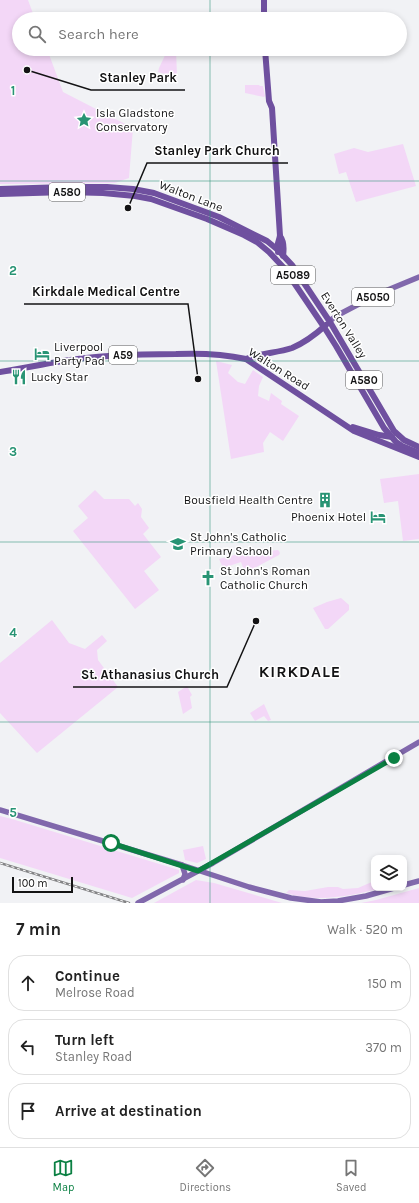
<!DOCTYPE html>
<meta charset="utf-8">
<style>
:root{--surface:#fff;--page:#f2f2f2;--text:#222;--muted:#767676;--line:#e0e0e0;--accent:#0b8043}
body{margin:0;font-family:Karla,sans-serif;background:var(--page);color:var(--text)}
.controls{position:absolute;right:12px;bottom:12px;display:grid;overflow:hidden;border-radius:8px;box-shadow:0 2px 6px #0003}
.controls button{width:36px;height:36px;display:grid;place-items:center;padding:0;border:0;border-bottom:1px solid var(--line);background:var(--surface);color:var(--text);font:20px sans-serif}
.scale{position:absolute;left:12px;bottom:10px;width:61px;box-sizing:border-box;padding-left:4px;border:2px solid #131314;border-top:0;font-size:11px;line-height:14px;white-space:nowrap;color:#131314;-webkit-text-stroke:3px #fff;paint-order:stroke}
.stop{position:absolute;width:12px;height:12px;margin:-9px;border:3px solid #0b8043;border-radius:50%;background:#fff}
.stop.end{background:#0b8043;border-color:#fff;box-shadow:0 1px 4px #0008}
.list{margin:0;padding:0;list-style:none}
h2{display:flex;justify-content:space-between;align-items:center;height:52px;margin:0;padding:0 16px;font-size:17px}
h2 small{font-size:13px;font-weight:400;color:var(--muted)}
.list li{display:grid;grid-template-columns:26px 1fr auto;gap:12px;align-items:center;box-sizing:border-box;height:56px;margin:0 8px 8px;padding:0 8px;border:1px solid var(--line);border-radius:16px}
.list b{display:block;font-size:15px;white-space:nowrap}
.list p{margin:0;font-size:13px;white-space:nowrap;color:var(--muted)}
.list em{font-size:13px;font-style:normal;color:var(--muted)}
.icon{flex:none;width:22px;height:22px;fill:none;stroke:currentColor;stroke-width:2;stroke-linecap:round;stroke-linejoin:round}
.map{position:relative;flex:none;width:419px;height:903px;overflow:hidden}
.search{position:absolute;background:var(--surface);box-shadow:0 2px 6px #0003;left:12px;right:12px;top:12px;height:44px;display:flex;align-items:center;gap:10px;box-sizing:border-box;padding:0 14px;border-radius:22px;color:var(--muted);font-size:15px}
.sheet{height:244px;background:var(--surface)}
nav{display:flex;justify-content:space-around;align-items:center;box-sizing:border-box;height:56px;border-top:1px solid var(--line);background:var(--surface);font-size:11px;color:var(--muted)}
nav a{display:grid;justify-items:center;gap:2px}
nav .on{color:var(--accent)}
.map>svg:first-child{display:block}
</style>
<div class="map">
<svg width="419" height="903" viewBox="0 0 419 903">
<rect width="100%" height="100%" fill="#f1f2f5"/>
<g fill="#f3d7f7">
<polygon points="0,0 28,0 35,19 19,19 19,49 47,49 63,92 133,128 129,178 115,183 0,184"/>
<polygon points="168,49 176,49 177,76 176,77 158,72 159,68"/>
<polygon points="245,85 259,85 260,86 263,86 265,96 264,97 245,93"/>
<polygon points="403,144 416,186 356,202 346,172 339,174 334,154 354,148 368,152"/>
<polygon points="216,361 232,365 228,373 238,382 245,384 253,370 263,377 259,386 258,396 269,401 271,393 282,401 281,404 299,416 283,441 270,432 263,443 264,452 231,459"/>
<polygon points="419,474 419,539 403,541 398,501 384,503 380,479"/>
<polygon points="95,490 104,499 129,499 135,506 138,503 142,509 141,517 149,528 143,534 161,557 144,571 159,590 135,609 73,531 88,518 78,506"/>
<polygon points="278,550 279,551 280,553 279,555 245,573 241,562 223,568 219,559 239,554"/>
<polygon points="341,598 349,605 349,610 328,629 325,629 313,608 327,602"/>
<polygon points="52,620 69,643 85,649 102,635 107,641 97,650 98,660 118,687 37,753 0,713 0,663"/>
<polygon points="187,686 192,695 190,697 192,708 183,714 178,692"/>
<polygon points="264,704 271,720 268,721 264,716 255,721 250,713"/>
<polygon points="0,816 12,819 179,870 179,873 132,898 0,858"/>
<polygon points="203,846 206,859 197,863 185,860 183,850"/>
<polygon points="196,880 214,883 282,903 154,903"/>
<path d="M374,881v7h7c-29,8 -65,15 -95,5l3,-3 16,1 23,-4h10l5,2 15,-1z"/>
<polygon points="419,888 419,903 361,903 376,900"/>
</g>
<g fill="none" stroke-linecap="round" stroke-linejoin="round">
<g stroke="#8168ac" stroke-width="5.5">
<polyline points="330,322 332,319 338,315 378,294 419,277"/>
<polyline points="0,810 182,865 249,887 291,898 321,902 338,901 366,896 394,888"/>
<polyline points="182,865 185,874 183,880"/>
<polyline points="404,885 419,881"/>
<polyline points="138,903 213,863 419,742"/>
</g>
<g stroke="#6f509f" stroke-width="6">
<polyline points="264,19 264,0"/>
<polyline points="265,49 269,101 272,108 280,236 278,243 278,252"/>
<polyline points="0,189 66,187 107,187 133,189 154,193 219,217 267,241 278,250 292,265 330,322 394,431 404,440 419,447"/>
<polyline points="0,194 66,192 103,193 135,196 151,199 207,219 244,235 257,242 269,252 284,268 324,327 336,346 384,428 396,442 402,446 419,453"/>
<path d="M280,236c4,5 4,13 3,20"/>
<path d="M246,359c15,-6 31,-6 46,-11 12,-5 24,-14 34,-23"/>
<path d="M0,372c21,-3 42,-8 63,-11 36,-6 77,-7 113,-7 23,-1 47,0 70,5l108,72 65,26"/>
<polyline points="353,427 379,435 392,437"/>
</g>
<g stroke="#838385" stroke-width="2.5">
<polyline id="rail" points="0,863 129,903"/>
</g>
<use href="#rail" stroke="#fff" stroke-width="1" stroke-dasharray="3" stroke-linecap="butt"/>
</g>
<g fill="none" stroke-linecap="round" stroke-linejoin="round">
<polyline stroke="#0b8043" stroke-width="5" points="111,843 198,871 394,758"/>
</g>
<path fill="none" stroke="#289474" stroke-width="1" stroke-opacity="0.55" d="M210,0v19M210,49v854M0,181h419M0,361h419M0,542h419M0,722h419"/>
<defs>
<g id="sight-bare" transform="scale(1.2)"><path d="M0-6L1.8-2.2L6-1.7L2.9 1.2L3.7 5.4L0 3.3L-3.7 5.4L-2.9 1.2L-6-1.7L-1.8-2.2Z" fill="#289474" stroke="#fff" stroke-width="2.5" paint-order="stroke"/></g>
<g id="hotel-bare" transform="scale(1.2)"><path d="M-6-4.5h1.5V1H6V5H4.5V3h-9V5H-6ZM-4 0a1.8 1.8 0 1 1 3.6 0ZM.5 0V-2.5h3Q6-2.5 6 0Z" fill="#289474" stroke="#fff" stroke-width="2.5" paint-order="stroke"/></g>
<g id="restaurant-bare" transform="scale(1.2)"><path d="M-5-6h1v4h1v-4h1v4h1v-4h1v5L-1.5 .5V6h-2V.5L-5-1ZM5-6V6H3V1.5H1.5Q1.5-4 5-6Z" fill="#289474" stroke="#fff" stroke-width="2.5" paint-order="stroke"/></g>
<g id="building-bare" transform="scale(1.2)"><path d="M-4-6H4V6H1V3H-1V6H-4ZM-2.5-4.3h1.7v1.8h-1.7ZM.8-4.3h1.7v1.8H.8ZM-2.5-1h1.7V.8h-1.7ZM.8-1h1.7V.8H.8Z" fill="#289474" stroke="#fff" stroke-width="2.5" paint-order="stroke"/></g>
<g id="school-bare" transform="scale(1.2)"><path d="M0-5L7-2L0 1L-7-2ZM-4 1L0 2.5L4 1V4Q0 6-4 4Z" fill="#289474" stroke="#fff" stroke-width="2.5" paint-order="stroke"/></g>
<g id="church-bare" transform="scale(1.2)"><path d="M-1.2-6h2.4v3.5h3.3v2.4h-3.3V6h-2.4V-.1h-3.3v-2.4h3.3Z" fill="#289474" stroke="#fff" stroke-width="2.5" paint-order="stroke"/></g>
</defs>
<g fill-rule="evenodd">
<use href="#sight-bare" x="84" y="120"/>
<use href="#hotel-bare" x="42" y="354"/>
<use href="#restaurant-bare" x="19" y="377"/>
<use href="#building-bare" x="325" y="500"/>
<use href="#hotel-bare" x="378" y="517"/>
<use href="#school-bare" x="178" y="544"/>
<use href="#church-bare" x="208" y="578"/>
</g>
<g text-anchor="middle" dominant-baseline="central" stroke-width="3" stroke-linejoin="round" paint-order="stroke">
<g fill="#fff" stroke="#5a5a5a" stroke-width="1">
<rect x="49" y="183" width="36" height="18" rx="3"/>
<rect x="271" y="266" width="44" height="18" rx="3"/>
<rect x="352" y="288" width="42" height="18" rx="3"/>
<rect x="109" y="346" width="28" height="18" rx="3"/>
<rect x="346" y="371" width="36" height="18" rx="3"/>
</g>
<g font-size="11" font-weight="bold" fill="#131314">
<text x="67" y="192">A580</text>
<text x="293" y="275">A5089</text>
<text x="373" y="297">A5050</text>
<text x="123" y="355">A59</text>
<text x="364" y="380">A580</text>
</g>
<g font-size="12" fill="#131314" stroke="#fff" text-anchor="start">
<text x="96" y="113">Isla Gladstone<tspan x="96" dy="14">Conservatory</tspan></text>
<text x="54" y="347">Liverpool<tspan x="54" dy="14">Party Pad</tspan></text>
<text x="31" y="377">Lucky Star</text>
<text x="313" y="500" text-anchor="end">Bousfield Health Centre</text>
<text x="366" y="517" text-anchor="end">Phoenix Hotel</text>
<text x="190" y="537">St John's Catholic<tspan x="190" dy="14">Primary School</tspan></text>
<text x="220" y="571">St John's Roman<tspan x="220" dy="14">Catholic Church</tspan></text>
</g>
<g font-size="12" fill="#131314" stroke="#fff">
<text transform="translate(191 196) rotate(21)">Walton Lane</text>
<text transform="translate(344 325) rotate(58)">Everton Valley</text>
<text transform="translate(279 369) rotate(32)">Walton Road</text>
</g>
<g font-size="16" font-weight="bold" letter-spacing="1" fill="#131314" stroke="#fff">
<text x="300" y="671">KIRKDALE</text>
</g>
</g>
<g font-size="13" text-anchor="middle" font-weight="bold" fill="#289474" stroke="#fff" stroke-width="3" stroke-linejoin="round" paint-order="stroke">
<text x="13" y="95">1</text>
<text x="13" y="275">2</text>
<text x="13" y="456">3</text>
<text x="13" y="637">4</text>
<text x="13" y="817">5</text>
</g>
<path fill="none" stroke="#131314" stroke-width="1.5" d="M27 70L91 90H185M128 208L147 163H288M198 379L188 304H24M256 621L227 687H73"/>
<g fill="#131314" stroke="#fff" stroke-width="1.5">
<circle cx="27" cy="70" r="4"/>
<circle cx="128" cy="208" r="4"/>
<circle cx="198" cy="379" r="4"/>
<circle cx="256" cy="621" r="4"/>
</g>
<g font-size="13" text-anchor="middle" font-weight="bold" fill="#131314" stroke="#fff" stroke-width="3" stroke-linejoin="round" paint-order="stroke">
<text x="138" y="82">Stanley Park</text>
<text x="217" y="155">Stanley Park Church</text>
<text x="106" y="296">Kirkdale Medical Centre</text>
<text x="150" y="679">St. Athanasius Church</text>
</g>
</svg>
<div class="controls">
<button><svg class="icon" aria-label="layers" viewBox="0 0 24 24"><path d="M12 4l9 5-9 5-9-5zM3 14l9 5 9-5"/></svg></button>
</div>
<div class="scale">100 m</div>
<div class="stop" style="left:111px;top:843px"></div>
<div class="stop end" style="left:394px;top:758px"></div>
<div class="search"><svg class="icon" aria-label="search" viewBox="0 0 24 24"><circle cx="10" cy="10" r="6"/><path d="M15 15l6 6"/></svg>Search here</div>
</div>
<section class="sheet">
<h2>7 min<small>Walk · 520 m</small></h2>
<ul class="list">
<li><svg class="icon" aria-label="ahead" viewBox="0 0 24 24"><path d="M12 20V5M6 11l6-6 6 6"/></svg><div><b>Continue</b><p>Melrose Road</p></div><em>150 m</em></li>
<li><svg class="icon" aria-label="left" viewBox="0 0 24 24"><path d="M17 20v-9H6M10 6l-5 5 5 5"/></svg><div><b>Turn left</b><p>Stanley Road</p></div><em>370 m</em></li>
<li><svg class="icon" aria-label="arrive" viewBox="0 0 24 24"><path d="M6 21V4h12l-3 4 3 4H6"/></svg><div><b>Arrive at destination</b></div></li>
</ul>
</section>
<nav>
<a class="on"><svg class="icon" aria-label="map" viewBox="0 0 24 24"><path d="M3 6l6-2 6 2 6-2v14l-6 2-6-2-6 2zM9 4v14M15 6v14"/></svg>Map</a>
<a><svg class="icon" aria-label="directions" viewBox="0 0 24 24"><path d="M12 3l9 9-9 9-9-9zM9 14v-3h6M13 9l2 2-2 2"/></svg>Directions</a>
<a><svg class="icon" aria-label="saved" viewBox="0 0 24 24"><path d="M7 4h10v16l-5-4-5 4z"/></svg>Saved</a>
</nav>
